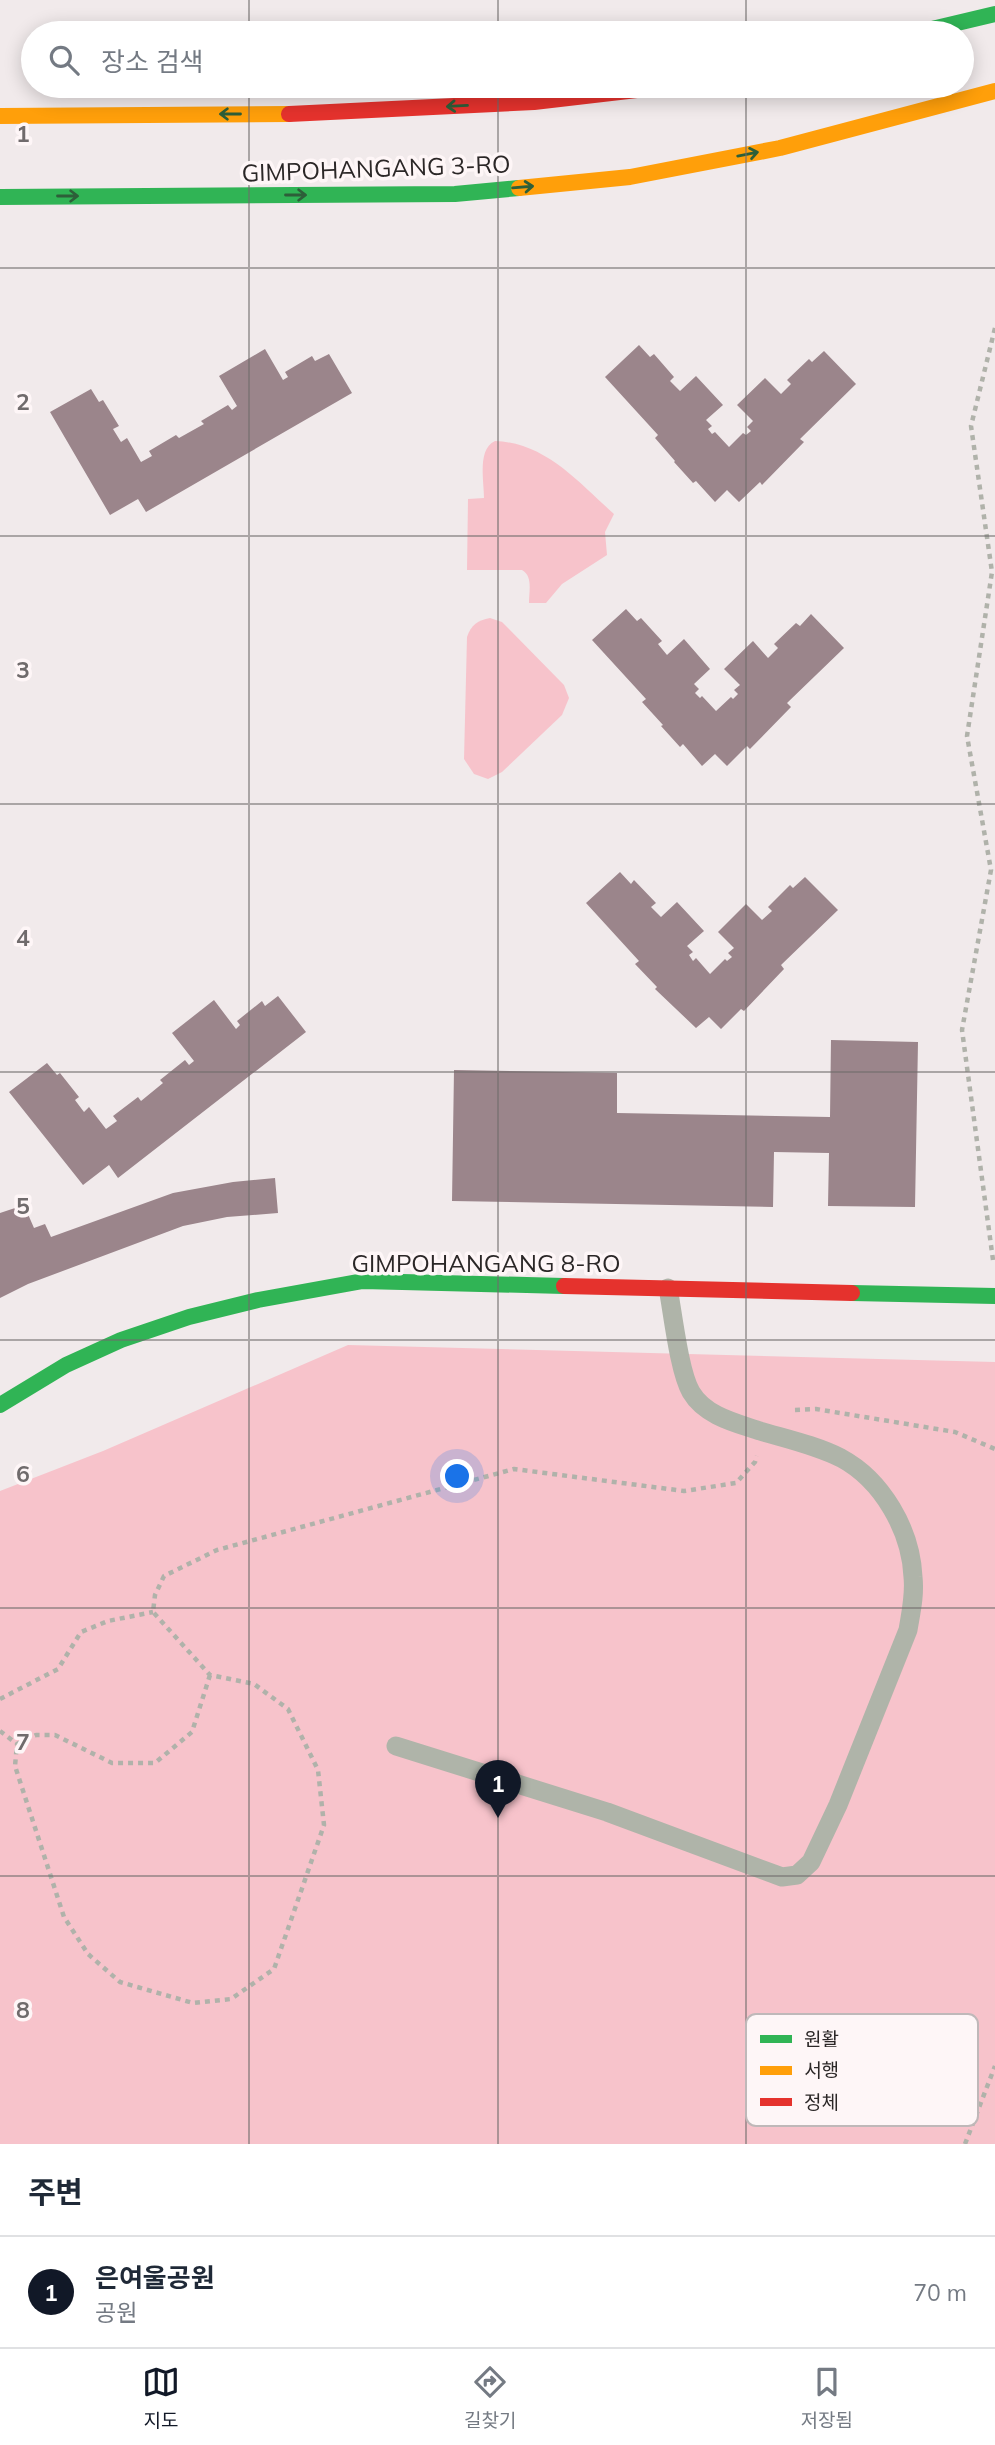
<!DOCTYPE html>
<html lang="ko">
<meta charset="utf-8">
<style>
:root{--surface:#fff;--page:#f2f2f3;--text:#1f2937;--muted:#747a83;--line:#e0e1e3;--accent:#111827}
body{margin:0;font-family:Mulish,"Noto Sans KR",sans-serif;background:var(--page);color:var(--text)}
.you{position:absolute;left:458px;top:1477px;width:24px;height:24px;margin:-18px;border:5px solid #fff;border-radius:50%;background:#1a73e8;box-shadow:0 0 0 10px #1a73e833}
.badge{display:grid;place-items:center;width:46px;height:46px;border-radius:50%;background:var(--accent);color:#fff;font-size:23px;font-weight:700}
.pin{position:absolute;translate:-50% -58px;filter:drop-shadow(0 2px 4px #0008)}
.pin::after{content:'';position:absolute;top:37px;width:24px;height:21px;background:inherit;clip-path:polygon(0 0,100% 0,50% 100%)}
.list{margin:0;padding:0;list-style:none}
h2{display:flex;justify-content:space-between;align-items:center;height:91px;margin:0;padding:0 28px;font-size:30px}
h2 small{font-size:23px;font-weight:400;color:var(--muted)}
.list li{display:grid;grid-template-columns:46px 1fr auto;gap:21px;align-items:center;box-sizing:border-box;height:112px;padding:0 28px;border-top:2px solid var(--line)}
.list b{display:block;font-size:26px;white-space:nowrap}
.list p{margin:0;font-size:23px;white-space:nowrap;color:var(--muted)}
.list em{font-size:23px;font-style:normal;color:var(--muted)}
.icon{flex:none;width:38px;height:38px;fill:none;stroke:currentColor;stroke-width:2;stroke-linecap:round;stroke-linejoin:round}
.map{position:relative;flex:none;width:995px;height:2144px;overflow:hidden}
.search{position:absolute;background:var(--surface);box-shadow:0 4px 18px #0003;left:21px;right:21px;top:21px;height:77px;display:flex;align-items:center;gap:18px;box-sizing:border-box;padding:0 24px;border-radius:38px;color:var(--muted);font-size:26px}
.sheet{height:203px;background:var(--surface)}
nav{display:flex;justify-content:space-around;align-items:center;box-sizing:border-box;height:98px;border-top:2px solid var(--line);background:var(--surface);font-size:19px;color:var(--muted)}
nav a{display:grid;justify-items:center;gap:4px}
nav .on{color:var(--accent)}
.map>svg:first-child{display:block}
</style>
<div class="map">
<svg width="995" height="2144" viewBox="0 0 995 2144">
<rect width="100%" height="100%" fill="#f1eaeb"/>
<g fill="#f7c3cb">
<path d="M495,441c51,2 83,41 119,73l-9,18 2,23 -45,29 -16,19h-17c0,-12 4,-27 -7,-33h-55l1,-71 16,-1c0,-17 -7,-49 11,-57z"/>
<path d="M490,618l12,4 4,4 58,59 5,13 -7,17 -60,57 -14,7 -14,-5 -10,-15 3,-122c4,-12 11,-17 23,-19z"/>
<polygon points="348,1345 995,1362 995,2144 0,2144 0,1491 103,1451"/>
</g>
<g fill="#9b858b">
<polygon points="639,345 650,357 654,354 674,377 670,381 680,391 696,376 723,405 706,420 712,426 708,429 712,434 715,432 729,447 743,433 746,435 751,431 747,427 753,421 737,405 765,378 781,394 791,384 787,380 809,359 812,362 824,351 856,384 800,439 804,442 762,485 760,482 739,502 727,490 715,502 696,481 693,483 674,462 675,461 655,438 658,435 605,377"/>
<polygon points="265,349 283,380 288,377 285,372 312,356 315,361 329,354 352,393 146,512 138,499 110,515 50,412 91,389 99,402 103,400 119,426 113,429 121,442 127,438 141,462 152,456 149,451 176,435 179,438 204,424 201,421 228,405 232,410 237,406 219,376"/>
<polygon points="626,609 637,621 641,618 662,641 658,644 667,655 684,639 710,669 694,684 699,689 695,693 700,698 702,696 716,711 731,697 733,699 738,694 734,690 740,685 724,669 753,641 768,658 778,648 774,644 796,623 800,626 811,614 844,648 787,703 791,707 750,749 747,746 727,766 715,754 702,766 683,744 680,747 661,726 663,725 642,702 646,699 592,640"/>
<polygon points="620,872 631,884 634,880 656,903 651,907 661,917 677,902 704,931 687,946 693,952 689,955 693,961 696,958 710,974 725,959 727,961 732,957 728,953 734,948 718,932 746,904 762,920 772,911 768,907 790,885 793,888 805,877 838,910 781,965 784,969 744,1011 741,1009 721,1029 709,1017 696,1028 655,989 657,987 635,964 639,961 586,903"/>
<polygon points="278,996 306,1032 118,1178 109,1165 83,1185 9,1092 47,1063 57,1075 60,1073 79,1097 75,1100 84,1112 89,1107 106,1129 117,1121 113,1116 138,1097 141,1101 163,1083 160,1080 185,1060 189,1065 194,1061 172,1033 214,1000 236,1029 240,1025 237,1021 262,1001 265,1006"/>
<polygon points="831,1040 918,1042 915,1207 828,1206 829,1153 774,1152 773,1207 452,1201 454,1070 617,1073 617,1113 830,1117"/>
<polygon points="275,1178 278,1213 227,1217 183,1226 28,1284 0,1298 0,1213 24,1205 34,1228 45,1224 51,1237 173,1193 233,1182"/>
</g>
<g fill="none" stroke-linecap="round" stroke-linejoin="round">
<g stroke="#b0b2aa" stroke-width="4.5" stroke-dasharray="5 5" stroke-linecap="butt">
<polyline points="993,1260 962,1030 991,870 967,736 992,572 971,426 995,328"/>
<polyline points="795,1410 816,1409 955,1432 995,1449"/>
<polyline points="210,1675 192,1732 155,1763 112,1763 55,1735 36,1735 17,1744 15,1766 64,1917 88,1954 120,1982 193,2003 231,1999 274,1969 324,1825 318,1770 288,1709 254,1684 210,1675 153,1612 155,1595 164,1576 217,1550 514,1469 684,1491 736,1483 755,1462 757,1456"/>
<polyline points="0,1699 58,1669 81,1632 108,1621 153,1612"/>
<polyline points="0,1731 17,1744"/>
<polyline points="965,2144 995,2066"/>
</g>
<path stroke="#afb4a9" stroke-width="19" d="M396,1746l211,66 175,65 15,-2 14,-13 27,-57 70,-175c3,-18 7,-35 5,-53 -2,-47 -31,-97 -72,-119 -26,-13 -54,-19 -81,-27 -24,-8 -55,-15 -69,-39 -12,-21 -18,-78 -23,-104"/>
<g stroke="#30b455" stroke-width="16">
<polyline points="915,33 995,14"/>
<polyline points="0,197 455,194 519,188"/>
<polyline points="852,1293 995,1296"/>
<polyline points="0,1405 66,1365 121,1340 189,1317 258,1300 363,1281 564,1286"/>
</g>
<g stroke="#ff9f0a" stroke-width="16">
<polyline points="0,116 289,114"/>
<polyline points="519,188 630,177 780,148 995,91"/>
</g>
<g stroke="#e5322d" stroke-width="16">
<polyline points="289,114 534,102 671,86"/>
<polyline points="564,1286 852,1293"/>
</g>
</g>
<defs><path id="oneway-shaft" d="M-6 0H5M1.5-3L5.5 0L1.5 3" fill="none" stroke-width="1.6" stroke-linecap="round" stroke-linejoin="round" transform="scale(1.75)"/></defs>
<g stroke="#2d5f39">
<use href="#oneway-shaft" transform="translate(457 106) rotate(177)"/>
<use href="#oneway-shaft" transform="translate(230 114) rotate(180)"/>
<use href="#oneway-shaft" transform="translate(748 154) rotate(-11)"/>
<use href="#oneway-shaft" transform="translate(523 187) rotate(-5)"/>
<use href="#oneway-shaft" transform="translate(296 195)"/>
<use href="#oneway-shaft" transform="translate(68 196)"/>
</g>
<path fill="none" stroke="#706b6c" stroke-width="2" stroke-opacity="0.55" d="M249,0v33M498,0v33M746,0v33M249,86v2058M498,86v2058M746,86v2058M0,268h995M0,536h995M0,804h995M0,1072h995M0,1340h995M0,1608h995M0,1876h995"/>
<g text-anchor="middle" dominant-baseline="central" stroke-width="7" stroke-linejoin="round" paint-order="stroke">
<g font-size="24" fill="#2b2727" stroke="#fef6f7">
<text transform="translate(376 168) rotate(-2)">GIMPOHANGANG 3-RO</text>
<text x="486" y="1263">GIMPOHANGANG 8-RO</text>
</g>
</g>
<rect x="746" y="2014" width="232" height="112" rx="10" fill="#fef6f7" stroke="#bfb8b9" stroke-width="2"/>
<rect x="760" y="2035" width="32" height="8" fill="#30b455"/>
<rect x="760" y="2066" width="32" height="9" fill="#ff9f0a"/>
<rect x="760" y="2098" width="32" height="8" fill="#e5322d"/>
<g font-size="19" fill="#2b2727">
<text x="804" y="2046">원활</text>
<text x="804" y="2077">서행</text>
<text x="804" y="2109">정체</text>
</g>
<g font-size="23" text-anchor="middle" font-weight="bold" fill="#706b6c" stroke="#fef6f7" stroke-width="7" stroke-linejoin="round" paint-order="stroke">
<text x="23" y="142">1</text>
<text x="23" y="410">2</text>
<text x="23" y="678">3</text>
<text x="23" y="946">4</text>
<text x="23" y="1214">5</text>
<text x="23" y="1482">6</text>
<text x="23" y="1750">7</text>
<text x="23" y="2018">8</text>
</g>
</svg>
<div class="you"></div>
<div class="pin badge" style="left:498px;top:1818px">1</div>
<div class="search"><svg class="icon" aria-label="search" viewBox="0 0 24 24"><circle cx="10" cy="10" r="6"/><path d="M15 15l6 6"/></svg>장소 검색</div>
</div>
<section class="sheet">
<h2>주변<small></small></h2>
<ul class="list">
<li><span class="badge">1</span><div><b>은여울공원</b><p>공원</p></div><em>70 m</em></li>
</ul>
</section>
<nav>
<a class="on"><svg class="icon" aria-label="map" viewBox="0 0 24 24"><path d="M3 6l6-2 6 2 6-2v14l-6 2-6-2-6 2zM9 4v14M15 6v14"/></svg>지도</a>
<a><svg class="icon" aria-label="directions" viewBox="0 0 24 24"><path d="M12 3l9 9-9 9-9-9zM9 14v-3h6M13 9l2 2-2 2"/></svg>길찾기</a>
<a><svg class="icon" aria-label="saved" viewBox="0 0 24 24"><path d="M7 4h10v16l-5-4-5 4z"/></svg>저장됨</a>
</nav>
